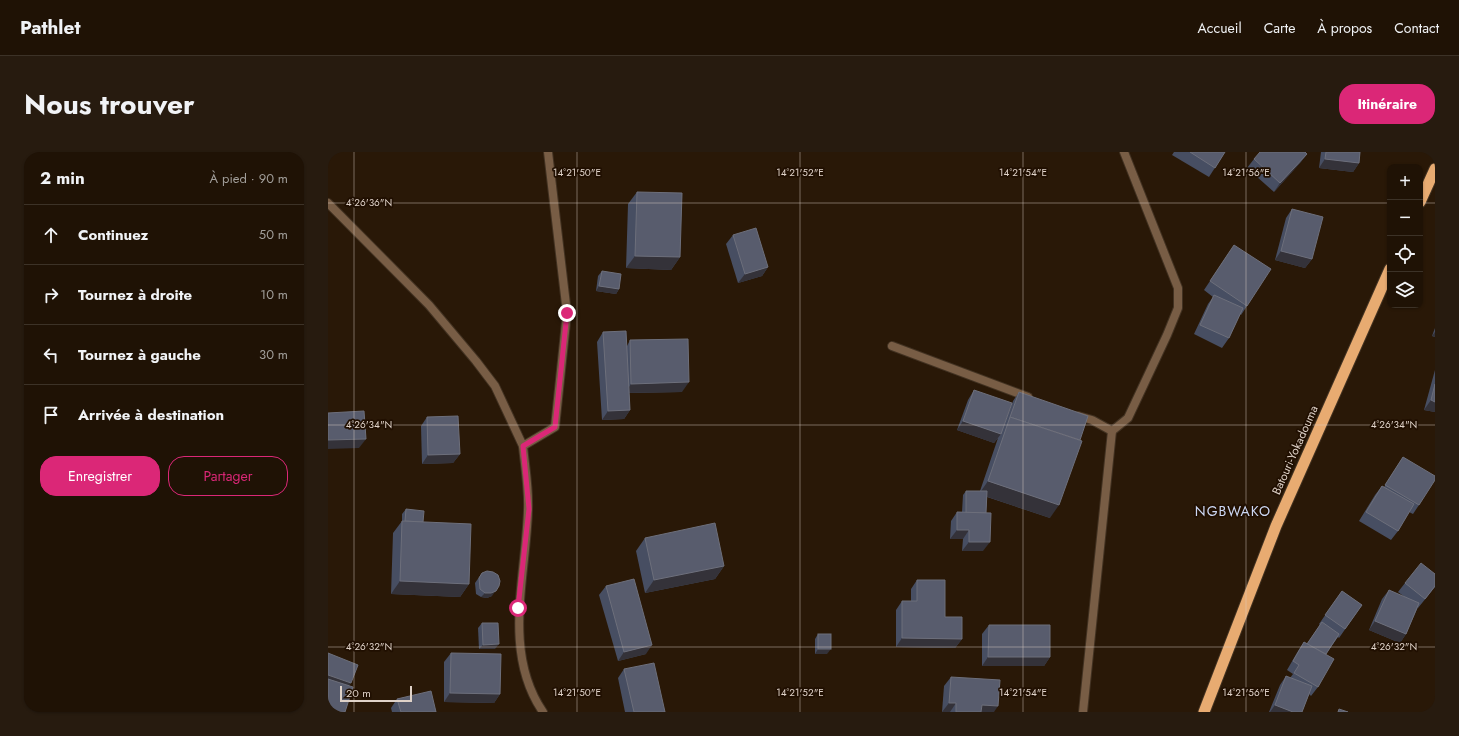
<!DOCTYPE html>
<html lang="fr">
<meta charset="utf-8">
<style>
:root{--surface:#1f1205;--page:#271b0f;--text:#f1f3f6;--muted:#a19e9a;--line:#3c3227;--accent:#db2777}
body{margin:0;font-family:Jost,sans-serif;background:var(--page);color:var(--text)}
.controls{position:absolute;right:12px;top:12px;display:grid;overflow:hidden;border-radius:8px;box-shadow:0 1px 3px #0004}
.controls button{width:36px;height:36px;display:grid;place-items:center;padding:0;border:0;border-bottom:1px solid var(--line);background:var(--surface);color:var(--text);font:20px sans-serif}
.scale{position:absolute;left:12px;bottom:10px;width:72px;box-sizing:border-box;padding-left:4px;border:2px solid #dfd2c8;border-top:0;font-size:11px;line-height:14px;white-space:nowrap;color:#dfd2c8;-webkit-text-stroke:3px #200f01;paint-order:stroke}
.stop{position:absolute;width:12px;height:12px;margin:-9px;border:3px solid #db2777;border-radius:50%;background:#fff}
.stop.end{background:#db2777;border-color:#fff;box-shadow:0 1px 4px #0008}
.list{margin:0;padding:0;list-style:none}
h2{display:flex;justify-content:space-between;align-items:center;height:52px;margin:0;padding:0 16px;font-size:17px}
h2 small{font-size:13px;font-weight:400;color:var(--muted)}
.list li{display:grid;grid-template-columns:26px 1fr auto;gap:12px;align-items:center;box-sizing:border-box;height:60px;padding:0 16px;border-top:1px solid var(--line)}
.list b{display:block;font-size:15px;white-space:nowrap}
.list em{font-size:13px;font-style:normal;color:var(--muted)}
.actions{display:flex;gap:8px;padding:12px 16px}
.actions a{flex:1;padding:9px 0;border:1px solid var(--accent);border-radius:16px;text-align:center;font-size:14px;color:var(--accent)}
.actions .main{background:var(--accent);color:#fff}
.icon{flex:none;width:22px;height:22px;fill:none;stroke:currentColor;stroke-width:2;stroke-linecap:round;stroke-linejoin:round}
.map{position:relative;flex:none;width:1107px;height:560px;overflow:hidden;border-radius:16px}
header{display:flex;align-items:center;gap:24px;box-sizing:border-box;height:56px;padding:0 20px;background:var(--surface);border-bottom:1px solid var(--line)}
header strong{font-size:19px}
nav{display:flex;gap:22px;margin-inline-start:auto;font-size:14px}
.intro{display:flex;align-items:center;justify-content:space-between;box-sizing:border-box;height:96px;padding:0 24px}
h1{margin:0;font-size:28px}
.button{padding:10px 18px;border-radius:16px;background:var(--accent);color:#fff;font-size:14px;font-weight:700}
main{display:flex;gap:24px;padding:0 24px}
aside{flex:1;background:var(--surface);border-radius:16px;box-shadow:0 1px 3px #0004}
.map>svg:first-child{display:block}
</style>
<header>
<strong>Pathlet</strong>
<nav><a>Accueil</a><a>Carte</a><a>À propos</a><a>Contact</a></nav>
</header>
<div class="intro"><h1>Nous trouver</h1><a class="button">Itinéraire</a></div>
<main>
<aside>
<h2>2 min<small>À pied · 90 m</small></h2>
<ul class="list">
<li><svg class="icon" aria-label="ahead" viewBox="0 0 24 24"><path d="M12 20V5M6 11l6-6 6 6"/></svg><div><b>Continuez</b></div><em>50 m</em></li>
<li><svg class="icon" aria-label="right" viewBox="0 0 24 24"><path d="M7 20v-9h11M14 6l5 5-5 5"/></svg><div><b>Tournez à droite</b></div><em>10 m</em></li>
<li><svg class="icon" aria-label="left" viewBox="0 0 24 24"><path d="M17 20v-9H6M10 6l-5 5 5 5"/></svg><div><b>Tournez à gauche</b></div><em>30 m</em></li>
<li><svg class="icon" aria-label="arrive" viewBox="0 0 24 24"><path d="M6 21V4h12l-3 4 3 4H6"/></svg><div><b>Arrivée à destination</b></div></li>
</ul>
<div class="actions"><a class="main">Enregistrer</a><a>Partager</a></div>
</aside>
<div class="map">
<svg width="1107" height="560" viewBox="0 0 1107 560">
<rect width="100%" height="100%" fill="#291807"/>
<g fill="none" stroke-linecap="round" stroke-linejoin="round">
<g stroke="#423222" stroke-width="10">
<g id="minor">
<polyline points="0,51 101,153 148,209 167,234 195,294 227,275 239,161 220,0"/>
<polyline points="564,194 700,245"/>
<polyline points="750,264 764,268 784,279 800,266 839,183 850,156 850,136 796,0"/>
<path d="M195,294c2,21 6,43 5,64 -2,67 -26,142 15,202"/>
<polyline points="755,560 784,279"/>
</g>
</g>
<g stroke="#423222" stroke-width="13">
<g id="trunk">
<polyline points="1092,50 1107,17"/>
<polyline points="876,560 948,374 1062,117"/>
</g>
</g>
<use href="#minor" stroke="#785d45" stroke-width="8"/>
<use href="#trunk" stroke="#e8ab71" stroke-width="11"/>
</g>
<g fill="#474e62">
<polygon points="846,0 897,0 881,25 844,3"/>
<polygon points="993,0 1032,0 1031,11 1025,20 991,16"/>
<polygon points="979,2 972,11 946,40 919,16 926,7"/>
<polygon points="309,40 352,105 343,118 298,116 300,52"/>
<polygon points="964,57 984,107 977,116 947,108 958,66"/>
<polygon points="405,83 440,115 434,124 410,131 398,92"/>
<polygon points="900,102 919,154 913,163 912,162 901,186 894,196 866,182 880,152 885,145 876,138"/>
<polygon points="274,119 291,137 288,142 268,139 270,124"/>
<polygon points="1107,176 1107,185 1104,184"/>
<polygon points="275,180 299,194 302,188 354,240 301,241 302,258 296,267 274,268 269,190"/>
<polygon points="1107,218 1107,260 1096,258"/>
<polygon points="646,238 676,273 685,249 691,240 722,366 659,345 655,399 634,399 635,387 622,387 623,369 629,360 634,360 635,343 638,339 652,339 670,286 666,291 629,278 640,248"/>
<polygon points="99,265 132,302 125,311 94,312 93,274"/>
<polygon points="1075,305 1091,353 1085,362 1081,360 1070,379 1063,388 1031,369 1047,343 1054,334 1056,335"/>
<polygon points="78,357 95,370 141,432 132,445 63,442 65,381 74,369 74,362"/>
<polygon points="317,386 396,414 387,427 317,441 308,399"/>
<polygon points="154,421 164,444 159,446 153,445 148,442 147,431"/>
<polygon points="1107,422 1107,435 1090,456 1090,455 1078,482 1072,491 1041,478 1054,447 1061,438 1078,446 1070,440 1077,431"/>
<polygon points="589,428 617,465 634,487 627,496 568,495 568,458 574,449 583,449 583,437"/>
<polygon points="278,434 318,502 290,509 271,443"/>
<polygon points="1014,439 1034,453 1011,486 1010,485 998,502 990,535 983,544 981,542 974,560 941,560 952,533 958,524 962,526 965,522 959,518 970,499 976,490 979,492 992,473 991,472"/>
<polygon points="154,471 167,497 151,497 150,476"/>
<polygon points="661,473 722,505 716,514 654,514 654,482"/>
<polygon points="490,482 499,502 487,502 487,487"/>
<polygon points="123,501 172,542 166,551 116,550 116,510"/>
<polygon points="296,517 337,560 297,560 290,526"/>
<polygon points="623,525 666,560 614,560 616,534"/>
<polygon points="69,547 108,560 64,560 63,556"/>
</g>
<g fill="#343239">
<polygon points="979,2 972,11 946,40 952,31"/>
<polygon points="997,7 1031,11 1025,20 991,16"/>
<polygon points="953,99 984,107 977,116 947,108"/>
<polygon points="307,104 352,105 343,118 298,116"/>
<polygon points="440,115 434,124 410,131 417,122"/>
<polygon points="271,134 291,137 288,142 268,139"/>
<polygon points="1107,180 1107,185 1104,184"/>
<polygon points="361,230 354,240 297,241 303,232"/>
<polygon points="1103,248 1107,250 1107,260 1096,258"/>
<polygon points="302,258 296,267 274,268 280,259"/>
<polygon points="635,269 673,282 666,291 629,278"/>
<polygon points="38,287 31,296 0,297 0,288"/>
<polygon points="132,302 125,311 94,312 100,303"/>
<polygon points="660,329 731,353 722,366 651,342"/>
<polygon points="629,378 641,378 635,387 622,387"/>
<polygon points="641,390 662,390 655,399 634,399"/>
<polygon points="396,414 387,427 317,441 326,428"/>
<polygon points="72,429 141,432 132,445 63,442"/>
<polygon points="171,434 164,444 159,446 153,445 157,441"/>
<polygon points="1047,469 1078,482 1072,491 1041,478"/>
<polygon points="574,486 634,487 627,496 568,495"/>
<polygon points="171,492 167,497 151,497 155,493"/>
<polygon points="324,493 318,502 290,509 296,500"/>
<polygon points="490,497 503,497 499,502 487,502"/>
<polygon points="660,505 722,505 716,514 654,514"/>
<polygon points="0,523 23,531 16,540 0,534"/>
<polygon points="122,541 172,542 166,551 116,550"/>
<polygon points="621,551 628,551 622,560 614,560"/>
<polygon points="654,553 670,554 666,560 649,560"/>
<polygon points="947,553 965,560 942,560"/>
</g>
<g fill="#585c6d" stroke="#6d6f7b">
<polygon points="862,0 897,0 887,16"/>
<polygon points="932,0 977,0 979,2 952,31 926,7"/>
<polygon points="998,0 1032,0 1031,11 997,7"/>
<polygon points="309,40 354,41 352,105 307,104"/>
<polygon points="964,57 995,65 984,107 953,99"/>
<polygon points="428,76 440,115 417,122 405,83"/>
<polygon points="906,93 943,117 919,154 882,129"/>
<polygon points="274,119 293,122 291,137 271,134"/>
<polygon points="886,143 915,156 901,186 872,173"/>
<polygon points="298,179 302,258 280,259 275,180"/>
<polygon points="360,187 361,230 303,232 302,188"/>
<polygon points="1107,232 1107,250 1103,248"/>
<polygon points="646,238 684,251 673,282 635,269"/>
<polygon points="691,240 760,264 752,288 682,265"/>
<polygon points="36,259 38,287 0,288 0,261"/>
<polygon points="130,264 132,302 100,303 99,265"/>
<polygon points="682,265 754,289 731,353 660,329"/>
<polygon points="1075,305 1107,324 1107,328 1091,353 1057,333"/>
<polygon points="1054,334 1086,352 1070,379 1038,360"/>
<polygon points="638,339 659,339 658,361 638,361"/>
<polygon points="78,357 96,359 95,370 77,369"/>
<polygon points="629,360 663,361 662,390 641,390 641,378 629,378"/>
<polygon points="74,369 143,372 141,432 72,429"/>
<polygon points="387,371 396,414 326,428 317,386"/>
<polygon points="1093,411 1107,422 1107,434 1097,447 1077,431"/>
<polygon points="159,419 165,420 170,423 172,429 171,434 168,439 163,441 157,441 152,437 151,426 154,421"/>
<polygon points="306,427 324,493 296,500 278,434"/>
<polygon points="589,428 617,428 617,465 634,465 634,487 574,486 574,449 589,449"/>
<polygon points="1061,438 1091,451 1078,482 1047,469"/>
<polygon points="1014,439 1034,453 1017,477 997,463"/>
<polygon points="994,470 1011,482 998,502 979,492"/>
<polygon points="154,471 170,471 171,492 155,493"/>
<polygon points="661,473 722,473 722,505 660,505"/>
<rect x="490" y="482" width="13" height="15"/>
<polygon points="976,490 1006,507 990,535 966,521 971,513 965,509"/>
<polygon points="0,501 30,513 23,531 0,523"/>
<polygon points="123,501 173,502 172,542 122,541"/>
<polygon points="326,511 337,560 306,560 296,517"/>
<polygon points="958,524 984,534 974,560 965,560 947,553"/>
<polygon points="623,525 672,528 670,554 654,553 653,560 628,560 628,551 621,551"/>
<polygon points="0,527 25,535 17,560 3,560 0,559"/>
<polygon points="103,539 108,560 73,560 69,547"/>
<polygon points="1011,557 1020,560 1010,560"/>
</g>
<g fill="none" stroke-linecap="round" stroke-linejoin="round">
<polyline stroke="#db2777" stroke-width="5" points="190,456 201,357 195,294 227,275 239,161"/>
</g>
<path fill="none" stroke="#dfd2c8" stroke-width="1" stroke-opacity="0.45" d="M26,0v560M249,0v560M472,0v560M695,0v560M918,0v560M0,51h1062M1092,51h15M0,273h1107M0,495h1107"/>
<g text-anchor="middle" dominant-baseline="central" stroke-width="3.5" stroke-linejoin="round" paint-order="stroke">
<g font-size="12" fill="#dfd2c8" stroke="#200f01">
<text transform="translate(967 298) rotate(-66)">Batouri-Yokadouma</text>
</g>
<g font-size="14" letter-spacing="1" fill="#cdd8f4" stroke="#200f01">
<text x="905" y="359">NGBWAKO</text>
</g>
</g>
<g font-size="10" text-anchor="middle" fill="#dfd2c8" stroke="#200f01" stroke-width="3.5" stroke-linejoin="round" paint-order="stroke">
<text x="249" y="24">14°21'50"E</text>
<text x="472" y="24">14°21'52"E</text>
<text x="695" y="24">14°21'54"E</text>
<text x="918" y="24">14°21'56"E</text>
<text x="41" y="54">4°26'36"N</text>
<text x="41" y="276">4°26'34"N</text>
<text x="1066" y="276">4°26'34"N</text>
<text x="41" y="498">4°26'32"N</text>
<text x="1066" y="498">4°26'32"N</text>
<text x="249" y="544">14°21'50"E</text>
<text x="472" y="544">14°21'52"E</text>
<text x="695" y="544">14°21'54"E</text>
<text x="918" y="544">14°21'56"E</text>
</g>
</svg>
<div class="controls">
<button>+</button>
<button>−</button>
<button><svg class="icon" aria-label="locate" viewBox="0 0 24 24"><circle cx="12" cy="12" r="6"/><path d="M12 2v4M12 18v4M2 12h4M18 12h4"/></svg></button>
<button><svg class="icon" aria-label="layers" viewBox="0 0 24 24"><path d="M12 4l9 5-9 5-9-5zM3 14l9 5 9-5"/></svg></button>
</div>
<div class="scale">20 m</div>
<div class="stop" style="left:190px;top:456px"></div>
<div class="stop end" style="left:239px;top:161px"></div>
</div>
</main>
